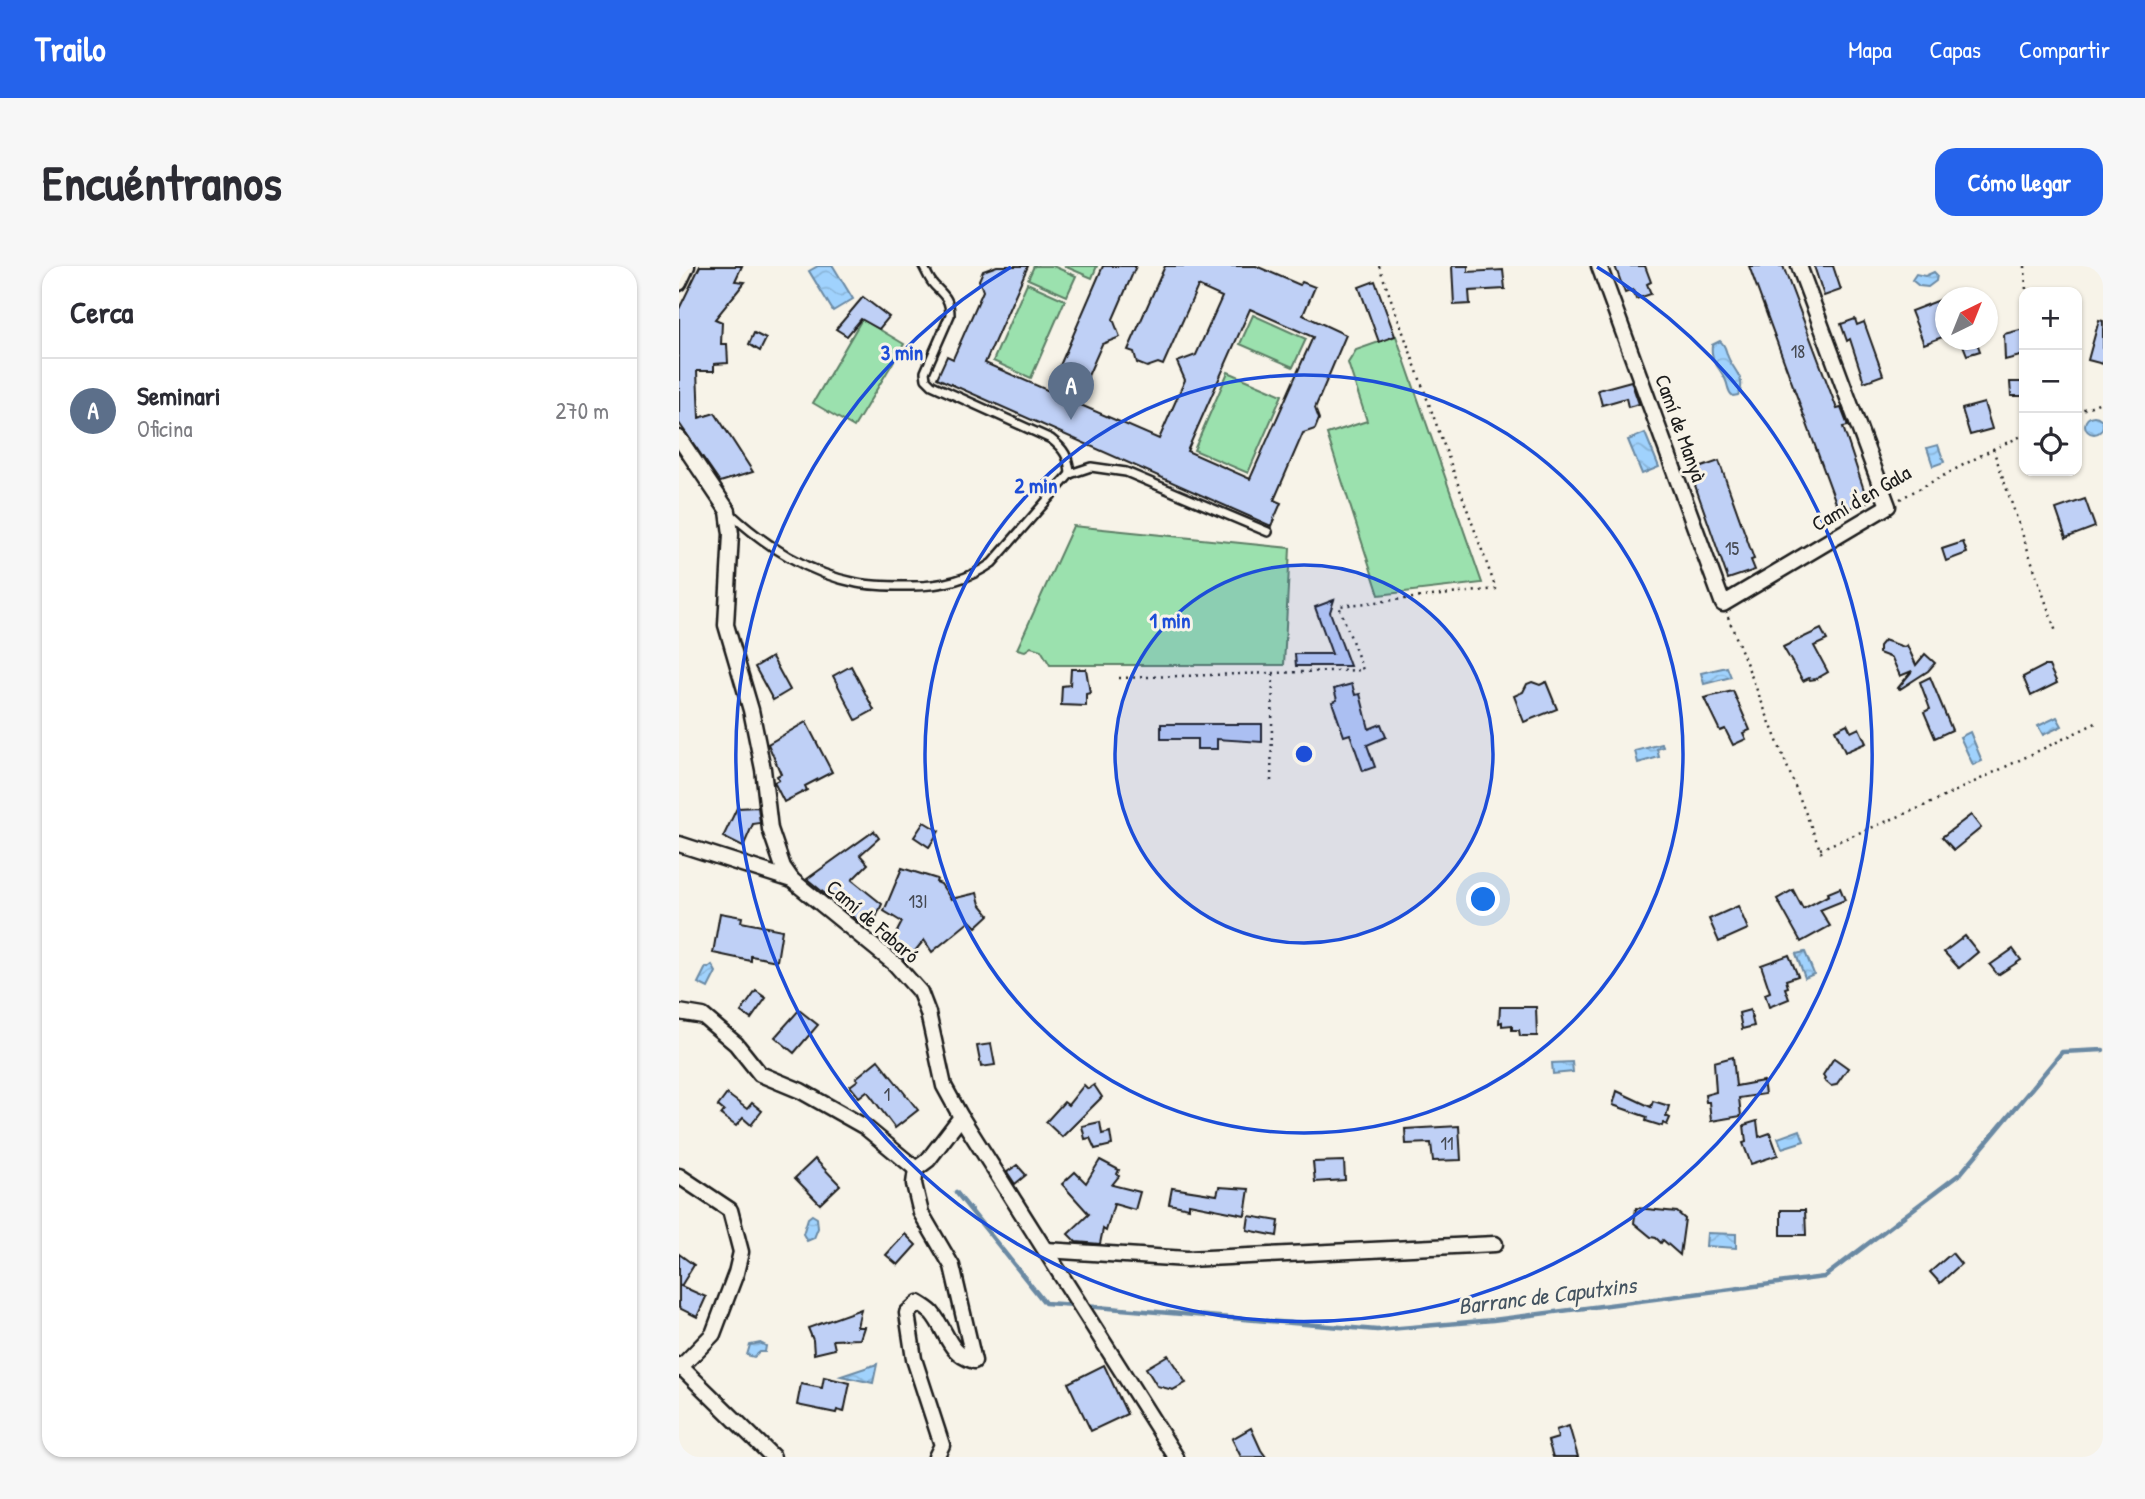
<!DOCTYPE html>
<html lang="es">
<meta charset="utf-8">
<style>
:root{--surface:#fff;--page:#f7f7f7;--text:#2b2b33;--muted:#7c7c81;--line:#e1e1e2;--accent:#2563eb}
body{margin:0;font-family:"Patrick Hand",sans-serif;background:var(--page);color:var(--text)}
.controls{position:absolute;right:21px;top:21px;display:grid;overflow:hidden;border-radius:14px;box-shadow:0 2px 5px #0004}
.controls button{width:63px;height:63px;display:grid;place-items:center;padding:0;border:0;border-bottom:2px solid var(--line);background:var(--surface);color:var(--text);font:35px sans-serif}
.compass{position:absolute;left:1256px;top:21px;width:63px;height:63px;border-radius:50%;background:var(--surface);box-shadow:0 2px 5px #0004;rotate:43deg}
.you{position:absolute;left:805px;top:634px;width:24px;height:24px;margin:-18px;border:5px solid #fff;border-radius:50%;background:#1a73e8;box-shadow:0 0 0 10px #1a73e833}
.badge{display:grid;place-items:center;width:46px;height:46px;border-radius:50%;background:var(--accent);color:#fff;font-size:23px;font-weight:700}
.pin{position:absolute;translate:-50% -58px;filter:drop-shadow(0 2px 4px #0008)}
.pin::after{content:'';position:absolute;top:37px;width:24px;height:21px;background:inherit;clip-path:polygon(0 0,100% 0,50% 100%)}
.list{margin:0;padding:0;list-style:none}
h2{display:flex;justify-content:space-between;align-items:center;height:91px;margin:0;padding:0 28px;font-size:30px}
h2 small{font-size:23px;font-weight:400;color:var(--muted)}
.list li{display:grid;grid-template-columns:46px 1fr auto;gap:21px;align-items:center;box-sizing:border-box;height:105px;padding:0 28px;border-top:2px solid var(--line)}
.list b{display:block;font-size:26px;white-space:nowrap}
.list p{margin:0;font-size:23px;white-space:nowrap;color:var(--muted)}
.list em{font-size:23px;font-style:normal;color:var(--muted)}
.icon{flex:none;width:38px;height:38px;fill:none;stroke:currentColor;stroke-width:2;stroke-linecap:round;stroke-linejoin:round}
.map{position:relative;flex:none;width:1424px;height:1191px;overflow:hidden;border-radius:21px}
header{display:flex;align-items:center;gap:42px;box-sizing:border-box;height:98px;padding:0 35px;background:var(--accent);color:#fff}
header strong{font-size:33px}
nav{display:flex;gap:38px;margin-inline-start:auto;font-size:24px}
.intro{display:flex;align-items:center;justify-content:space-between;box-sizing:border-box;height:168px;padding:0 42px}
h1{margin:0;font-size:49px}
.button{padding:18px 32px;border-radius:21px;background:var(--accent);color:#fff;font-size:24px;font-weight:700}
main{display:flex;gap:42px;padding:0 42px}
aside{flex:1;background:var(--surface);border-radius:21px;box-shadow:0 2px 5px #0004}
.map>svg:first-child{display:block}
</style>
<header>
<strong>Trailo</strong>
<nav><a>Mapa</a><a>Capas</a><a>Compartir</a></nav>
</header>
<div class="intro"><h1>Encuéntranos</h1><a class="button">Cómo llegar</a></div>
<main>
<aside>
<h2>Cerca<small></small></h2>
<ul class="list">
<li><span class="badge" style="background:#5c6f8a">A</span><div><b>Seminari</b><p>Oficina</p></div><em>270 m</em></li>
</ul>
</aside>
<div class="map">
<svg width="1424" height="1191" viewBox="0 0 1424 1191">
<defs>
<pattern id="water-waves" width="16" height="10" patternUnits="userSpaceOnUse" patternTransform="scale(1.75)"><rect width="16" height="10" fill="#a0d2fd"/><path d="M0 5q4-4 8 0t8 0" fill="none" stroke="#89b4d8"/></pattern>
</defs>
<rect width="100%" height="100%" fill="#f7f3e8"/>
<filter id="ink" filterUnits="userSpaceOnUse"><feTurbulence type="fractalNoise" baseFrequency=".0143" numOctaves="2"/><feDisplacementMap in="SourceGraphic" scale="14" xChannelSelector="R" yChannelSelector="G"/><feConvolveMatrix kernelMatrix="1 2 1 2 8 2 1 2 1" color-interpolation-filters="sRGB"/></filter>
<g filter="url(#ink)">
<g fill="#9be1ae" stroke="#5c7e65" stroke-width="2">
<polygon points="355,0 374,0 397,10 388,30 349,13"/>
<polygon points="385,0 418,0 413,12"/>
<polygon points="348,17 386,34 352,112 314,95"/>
<polygon points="574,49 627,73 614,101 561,78"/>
<polygon points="183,53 225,78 175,161 134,137"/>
<polygon points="717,70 803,317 700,329 648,168 688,155 669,97 677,84"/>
<polygon points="549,106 603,129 569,207 515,184"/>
<polygon points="394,260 611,282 605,399 371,399 362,384 352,381 346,385 338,383"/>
</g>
<g fill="url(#water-waves)" stroke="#6b89a3" stroke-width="2">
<polygon points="139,0 154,0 174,33 154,45 130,5"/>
<polygon points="1255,6 1258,9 1257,15 1249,21 1240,20 1233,14 1237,8 1246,10"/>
<path d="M1041,75c6,5 5,8 8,16 5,13 20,23 10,38l-5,1c-6,-5 -4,-8 -7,-15 -6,-14 -16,-19 -14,-36z"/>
<circle cx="1415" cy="159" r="9"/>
<polygon points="966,167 980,201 963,208 949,174"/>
<polygon points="1259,179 1265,196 1254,200 1248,182"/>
<polygon points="1048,401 1052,411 1025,418 1022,407"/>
<polygon points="1378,451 1383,460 1364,469 1359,460"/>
<polygon points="1291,466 1303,495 1294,499 1281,471"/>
<polygon points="983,478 984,481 978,483 980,491 959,497 956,485"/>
<polygon points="1126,686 1135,708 1126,712 1117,688"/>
<polygon points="33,699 37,706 29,722 19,717 27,701 29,702"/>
<polygon points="893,796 894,806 874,808 873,797"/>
<polygon points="1121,864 1125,875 1103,882 1099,872"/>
<polygon points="133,949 138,952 139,962 135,972 128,975 124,968 129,952"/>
<polygon points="1028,967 1057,968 1057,982 1027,980"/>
<polygon points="81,1077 87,1080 86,1086 81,1086 75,1091 68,1089 71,1079"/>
<polygon points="198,1098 194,1117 162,1110"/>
</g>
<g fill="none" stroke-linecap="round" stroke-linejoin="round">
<g stroke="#6b89a3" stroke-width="4.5">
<polyline points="277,926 366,1037 396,1039"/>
<polyline points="405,1040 698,1064 814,1054 1145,1011 1282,907 1383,786 1424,784"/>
</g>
</g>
<g fill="#bfd0f6" stroke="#1c1c1c" stroke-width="2" fill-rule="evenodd">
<polygon points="21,0 63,0 56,15 66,16 36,53 43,56 42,78 48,78 49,97 35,98 35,105 18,105 20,152 36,147 74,206 41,216 0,157 0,43"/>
<path d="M318,0h31l-43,97 64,28 54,-125h33l-23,53 7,18 -18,7 -26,59 83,36 26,-59 -8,-18 19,-7 26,-58 -24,-11 -35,79 -5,-2 -11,4 -10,-4 -3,-11 -6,-2 37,-84h91l44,19 2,-3 13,5 -12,28 43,20 -31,73 4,11 -4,10 -12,4 -29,67 7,3 -10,23 -334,-148 10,-22 6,3 30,-68 -4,-11 4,-9zM571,43l63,28 -63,142 -63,-28z"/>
<polygon points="773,0 789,0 789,6 824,4 826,23 790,25 791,38 775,39"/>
<polygon points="936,0 966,0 972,16 968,18 972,28 957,33 954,24 946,27"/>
<polygon points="1070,0 1104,0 1158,143 1162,142 1169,160 1164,161 1189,236 1160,245"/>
<polygon points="1135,0 1154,0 1162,24 1145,30"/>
<polygon points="696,15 716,70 700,76 680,21"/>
<polygon points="184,31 210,51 200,63 182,53 168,70 157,63"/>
<polygon points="1266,32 1266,70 1245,78 1232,45"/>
<polygon points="1176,53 1178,59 1185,56 1204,109 1185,116 1171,73 1168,75 1162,58"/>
<polygon points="1420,54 1424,55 1424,98 1409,94"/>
<polygon points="1345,63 1345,89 1326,94 1325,68"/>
<polygon points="75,67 87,73 81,85 70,78"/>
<polygon points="1282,74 1297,74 1301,85 1288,89"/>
<polygon points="952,115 960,138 949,141 947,132 923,139 919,124"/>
<polygon points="1331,116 1345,116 1345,130 1332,130"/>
<polygon points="1305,137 1313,163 1291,169 1283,143"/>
<polygon points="1040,195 1075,293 1072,294 1076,304 1049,313 1011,205"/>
<polygon points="1406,233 1416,261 1387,272 1377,243"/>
<polygon points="1284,276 1288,287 1267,295 1263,283"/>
<polygon points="655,334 651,346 671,400 617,400 616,388 653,388 636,341"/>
<polygon points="1142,363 1148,374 1135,380 1149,406 1137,413 1131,414 1130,412 1124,415 1104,381"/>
<polygon points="1205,374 1225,381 1228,379 1237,399 1246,388 1256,397 1249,405 1221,423 1219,422 1233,405 1221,410 1213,392 1200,387 1200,380"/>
<polygon points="93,391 111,424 94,434 76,401"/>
<polygon points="172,400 195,444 177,454 154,410"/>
<polygon points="1365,400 1370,400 1378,417 1352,430 1344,411"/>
<polygon points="392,403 407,403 411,427 407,428 407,440 382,439 383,420 391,419"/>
<polygon points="1251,411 1273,464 1256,472 1245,446 1251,443 1241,416"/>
<polygon points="853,416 861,419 867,416 878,443 845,456 835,430 844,426 848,418"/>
<polygon points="673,418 676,429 681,428 690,463 702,458 707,471 688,479 696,501 684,505 671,468 665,470 653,436 658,434 655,423"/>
<polygon points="1054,425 1071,464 1064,467 1067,473 1054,479 1046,463 1041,465 1025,432"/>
<polygon points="127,456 153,506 126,520 128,524 105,536 95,516 100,514 98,510 102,508 89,478"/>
<polygon points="482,458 583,458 583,476 538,473 538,483 518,483 518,473 482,473"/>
<polygon points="1168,458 1172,466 1180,462 1187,477 1166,486 1156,464"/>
<polygon points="79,541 81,557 74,558 64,581 44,571 58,542"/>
<polygon points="1292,549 1302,562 1275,584 1263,571"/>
<polygon points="245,556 260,565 250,581 235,571"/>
<polygon points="195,565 200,572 181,589 189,598 173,614 203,638 191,665 128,613"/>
<polygon points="223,602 258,613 257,616 262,618 272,633 298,627 301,638 310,649 297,661 291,655 253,686 245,674 227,696 210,681 223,656 205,645"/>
<polygon points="1161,622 1166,634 1141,644 1151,660 1122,676 1098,633 1114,624 1124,643 1150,629 1149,627"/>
<polygon points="1059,640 1069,663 1040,676 1030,653"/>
<polygon points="41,647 63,651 62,656 103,664 98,695 72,690 72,695 34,687"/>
<polygon points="1286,670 1299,686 1280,702 1265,686"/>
<polygon points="1334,683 1342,694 1319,709 1311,699"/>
<polygon points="1110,689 1119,710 1107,714 1109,721 1106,722 1110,733 1090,741 1086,728 1091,726 1082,699"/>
<polygon points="77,725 87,732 72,753 62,746"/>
<polygon points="821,741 857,741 858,770 841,770 840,764 833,764 833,759 823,760 823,756 820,757"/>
<polygon points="120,744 139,759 115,787 96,771"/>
<polygon points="1071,744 1075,760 1063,763 1060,747"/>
<polygon points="312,778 316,799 302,801 298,780"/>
<polygon points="1054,791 1057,820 1084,815 1086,828 1060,832 1062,850 1032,855 1030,836 1027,836 1026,829 1037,826 1035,796"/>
<polygon points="1155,792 1169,802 1157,819 1152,820 1145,814 1146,812 1144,809"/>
<polygon points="199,794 239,844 216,862 188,825 180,831 171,820 179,814 177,812"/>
<polygon points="405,819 409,823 415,819 423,831 383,871 367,856 385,836 389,839"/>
<polygon points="938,825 972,841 974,835 990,840 987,850 991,852 988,859 984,857 983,860 967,855 968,851 934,839"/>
<polygon points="48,828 68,843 73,837 83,845 72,859 64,852 57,860 42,849 45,845 39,840"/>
<polygon points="1078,855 1080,871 1091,867 1099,889 1072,898 1064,877 1067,876 1065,859"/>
<polygon points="421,856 423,868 431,866 433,879 416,883 411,872 406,873 403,860"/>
<polygon points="780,860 782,894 754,895 752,877 727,878 726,863"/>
<polygon points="136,893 161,919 141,938 116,912"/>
<polygon points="421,894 440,904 438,908 440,910 433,919 461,926 456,944 435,938 427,965 424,963 421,978 397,976 389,968 410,948 383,918 396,906 407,917"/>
<polygon points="665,895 666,914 636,916 634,896"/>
<polygon points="338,899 347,909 336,918 328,906"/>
<polygon points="540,921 570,923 566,949 510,938 510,942 490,938 493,922 538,929"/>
<polygon points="957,942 998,946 1006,953 1001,989 984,974 982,977 977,972 972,971 955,957"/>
<polygon points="1102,944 1126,944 1127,969 1102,969"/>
<polygon points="570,950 600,955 598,970 568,964"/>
<polygon points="226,968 237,979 219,999 207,989"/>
<polygon points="1273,987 1282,998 1261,1017 1251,1006"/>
<polygon points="0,988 15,999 2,1020 27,1031 18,1051 0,1042"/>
<polygon points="182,1043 178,1061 185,1061 181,1073 154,1074 156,1083 135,1088 134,1074 129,1062"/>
<polygon points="489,1089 507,1117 494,1124 478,1120 467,1102"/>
<polygon points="425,1099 448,1148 412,1165 389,1117"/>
<polygon points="145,1111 171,1117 165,1146 158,1144 157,1147 118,1139 122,1118 143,1122"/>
<polygon points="890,1160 899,1191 874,1191 869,1175 879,1172 877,1164"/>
<polygon points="572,1162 582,1184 587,1191 562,1191 553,1173"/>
</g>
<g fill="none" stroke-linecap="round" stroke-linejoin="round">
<g stroke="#1c1c1c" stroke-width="12">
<g id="service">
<path d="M244,0c4,7 6,14 12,20 10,10 15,14 15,29l-25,57 1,7 6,6 119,54c13,10 18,18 19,35l21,-7 35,5 142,60"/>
<path d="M51,247c34,32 80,61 127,70 15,3 32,3 48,3 31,1 62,-5 87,-23l78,-89"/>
</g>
</g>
<g stroke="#1c1c1c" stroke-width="19">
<g id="minor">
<polyline points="920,0 1044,338 1209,240 1120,0"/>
<polyline points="0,17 8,0"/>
<polyline points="0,172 49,245 52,268 47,359 72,444 84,503 91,563 104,601 113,614 216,698 241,726 249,747 265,820 282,851 497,1191"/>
<polyline points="0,578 113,614"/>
<polyline points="0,746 24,750 57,778 81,808 122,825 186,861 237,903 249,894 282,851"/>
<path d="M237,903l-2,15 7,29 31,53 22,95c-27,-8 -26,-29 -42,-48 -4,-4 -9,-7 -14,-10l-11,10 7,46 28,86 -6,12"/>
<polyline points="0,910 51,944 62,986 57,1007 34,1068 0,1103"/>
<polyline points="367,984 508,993 816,978"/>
<polyline points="0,1099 94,1191"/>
</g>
</g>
<g stroke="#1c1c1c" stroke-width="2.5" stroke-dasharray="2 5" stroke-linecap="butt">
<polyline points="1346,0 1347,26"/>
<polyline points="1398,146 1424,135"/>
<polyline points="1314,183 1377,366"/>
<polyline points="1221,233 1314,183 1345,169"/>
<polyline points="1049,351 1144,591"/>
<polyline points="440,412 684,404 660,340 817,323 700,0"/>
<polyline points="592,515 594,407"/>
<polyline points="1141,583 1252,537 1421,455"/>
</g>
<use href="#service" stroke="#f7f3e8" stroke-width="7"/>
<use href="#minor" stroke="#f7f3e8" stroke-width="14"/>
</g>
</g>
<circle cx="625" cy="488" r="189" fill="#1d4ed8" fill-opacity=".12"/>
<g fill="none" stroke="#1d4ed8" stroke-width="3.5">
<circle cx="625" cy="488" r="189"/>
<circle cx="625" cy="488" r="379"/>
<path d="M918 1A568 568 0 1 1 332 1"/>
</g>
<g text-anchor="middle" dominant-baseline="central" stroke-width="6" stroke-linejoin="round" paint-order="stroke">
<g font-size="18" fill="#454952">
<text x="1119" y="85">18</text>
<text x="1053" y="282">15</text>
<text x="239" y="635">13I</text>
<text x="208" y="828">1</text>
<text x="768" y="877">11</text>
</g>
<g font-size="21" fill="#1c1c1c" stroke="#f7f3e8">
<text transform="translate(1002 162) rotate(70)">Camí de Manyà</text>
<text transform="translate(1182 232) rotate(-30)">Camí d'en Gala</text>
<text transform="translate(194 655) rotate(41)">Camí de Fabaró</text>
</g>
<g font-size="23" font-style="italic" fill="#445360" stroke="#f7f3e8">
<text transform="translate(868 1029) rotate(-7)">Barranc de Caputxins</text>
</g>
</g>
<circle cx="625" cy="488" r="10" fill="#1d4ed8" stroke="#f7f3e8" stroke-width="3.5"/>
<g font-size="21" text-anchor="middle" font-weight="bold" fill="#1d4ed8" stroke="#f7f3e8" stroke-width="6" stroke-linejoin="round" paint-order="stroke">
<text x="223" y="94">3 min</text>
<text x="357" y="227">2 min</text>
<text x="491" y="362">1 min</text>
</g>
</svg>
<div class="controls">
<button>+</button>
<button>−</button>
<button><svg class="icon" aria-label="locate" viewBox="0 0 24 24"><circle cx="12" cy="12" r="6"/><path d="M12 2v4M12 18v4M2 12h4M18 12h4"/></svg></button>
</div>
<svg class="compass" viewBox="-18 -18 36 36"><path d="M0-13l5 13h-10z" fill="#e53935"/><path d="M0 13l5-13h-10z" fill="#7c7c81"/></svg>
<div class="you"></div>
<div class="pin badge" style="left:392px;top:154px;background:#5c6f8a">A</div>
</div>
</main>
